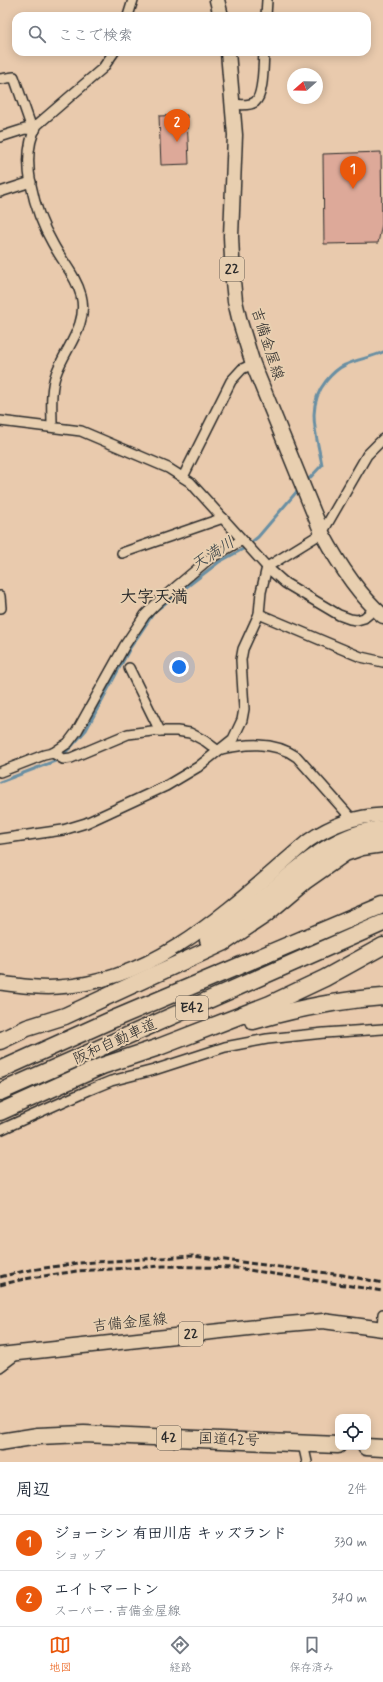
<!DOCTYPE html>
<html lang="ja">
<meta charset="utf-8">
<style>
:root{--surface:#fff;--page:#f2f2f3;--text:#1f2937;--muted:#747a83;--line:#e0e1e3;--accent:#ea580c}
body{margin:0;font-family:Mynerve,"Klee One",sans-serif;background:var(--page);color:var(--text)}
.controls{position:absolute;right:12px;bottom:12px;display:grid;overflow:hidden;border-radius:8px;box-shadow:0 2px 10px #0003}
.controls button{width:36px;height:36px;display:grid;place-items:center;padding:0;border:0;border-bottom:1px solid var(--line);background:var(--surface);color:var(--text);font:20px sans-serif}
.compass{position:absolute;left:287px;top:68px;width:36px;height:36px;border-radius:50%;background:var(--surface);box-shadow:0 2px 10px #0003;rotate:250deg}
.you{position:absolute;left:179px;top:667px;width:14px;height:14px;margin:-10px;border:3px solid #fff;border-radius:50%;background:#1a73e8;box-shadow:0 0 0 6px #1a73e833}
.badge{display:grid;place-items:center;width:26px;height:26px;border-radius:50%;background:var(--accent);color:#fff;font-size:13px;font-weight:700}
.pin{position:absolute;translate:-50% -33px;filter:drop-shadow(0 1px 2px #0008)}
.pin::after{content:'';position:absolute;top:21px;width:14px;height:12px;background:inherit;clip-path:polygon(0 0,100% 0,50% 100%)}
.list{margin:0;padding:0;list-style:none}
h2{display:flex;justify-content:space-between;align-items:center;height:52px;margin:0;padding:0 16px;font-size:17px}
h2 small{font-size:13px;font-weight:400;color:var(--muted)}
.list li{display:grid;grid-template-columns:26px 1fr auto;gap:12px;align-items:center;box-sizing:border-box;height:56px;padding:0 16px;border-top:1px solid var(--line)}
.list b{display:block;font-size:15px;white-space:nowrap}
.list p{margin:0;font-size:13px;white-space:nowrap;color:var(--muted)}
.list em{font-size:13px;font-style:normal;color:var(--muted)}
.icon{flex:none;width:22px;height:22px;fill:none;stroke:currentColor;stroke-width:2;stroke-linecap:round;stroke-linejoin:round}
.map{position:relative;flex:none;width:383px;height:1462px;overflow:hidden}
.search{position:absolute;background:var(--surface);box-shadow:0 2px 10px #0003;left:12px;right:12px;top:12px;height:44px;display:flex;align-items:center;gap:10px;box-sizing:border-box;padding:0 14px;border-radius:12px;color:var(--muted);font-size:15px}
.sheet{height:164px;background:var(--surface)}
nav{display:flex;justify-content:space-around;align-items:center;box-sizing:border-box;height:56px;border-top:1px solid var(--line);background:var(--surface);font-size:11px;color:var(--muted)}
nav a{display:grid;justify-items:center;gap:2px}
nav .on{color:var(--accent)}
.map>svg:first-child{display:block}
</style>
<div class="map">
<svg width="383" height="1462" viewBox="0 0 383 1462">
<rect width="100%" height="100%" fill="#e9caad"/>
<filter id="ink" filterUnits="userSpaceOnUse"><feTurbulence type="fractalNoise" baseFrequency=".025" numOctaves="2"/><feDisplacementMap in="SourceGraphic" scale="8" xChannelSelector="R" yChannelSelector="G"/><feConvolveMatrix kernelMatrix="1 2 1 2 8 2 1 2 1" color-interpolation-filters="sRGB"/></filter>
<g filter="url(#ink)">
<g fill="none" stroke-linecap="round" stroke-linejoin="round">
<g stroke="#698fa3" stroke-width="3">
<path d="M306,482l16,-17c-5,-29 -17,-58 4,-84 5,-6 12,-13 19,-16 12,-6 25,-7 38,-13"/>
<polyline points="0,782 55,761 71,747 86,730 130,648 155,611 219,562 243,549 258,537 299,489"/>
</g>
</g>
<g fill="#dda999" stroke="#2b2b2b">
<polygon points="187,115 189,164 161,165 159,116"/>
<polygon points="381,152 382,224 378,243 324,244 323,154"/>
</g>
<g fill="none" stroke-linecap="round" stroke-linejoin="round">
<g stroke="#2b2b2b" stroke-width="12">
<g id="street">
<polyline points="128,16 133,0"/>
<polyline points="266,16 267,0"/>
<polyline points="0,79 14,77 30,123 35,130"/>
<path d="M233,104c7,1 16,2 22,-2 9,-7 8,-39 9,-50"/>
<polyline points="0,137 25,129 35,130"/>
<polyline points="0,192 31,182"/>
<polyline points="0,421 81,431 168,468 190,482 267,567 285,583 339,615 350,619 357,620 364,618 375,609"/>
<path d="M52,426c0,-17 -2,-36 4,-52 9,-26 33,-49 25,-79 -5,-19 -19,-34 -28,-51 -18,-31 -35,-85 -16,-119l66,-57 11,-16"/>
<polyline points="183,477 231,381 242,369 253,364"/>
<polyline points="122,553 223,518"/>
<polyline points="0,596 1,608 0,608"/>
<polyline points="259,614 361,657 383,662"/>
<polyline points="129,668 160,731"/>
<polyline points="53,753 68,743 77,731 125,645 145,615 158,602 209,559 242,540"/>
<path d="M0,772l44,-17 9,-2 10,6 8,-1 57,-24 24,-3h25l13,2 15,8 12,9c27,-6 56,-10 80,7l55,62"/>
<polyline points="0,839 63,830 86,823 166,786 198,767 233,739 242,720 244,709 241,660 243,649 259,614 261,592 267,567 322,533 367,455 383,439"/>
<polyline points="0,1130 89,1090 111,1081 154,1070 225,1047 267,1039 324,1033 383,1029"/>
<polyline points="382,1329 383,1314"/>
<polyline points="0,1367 16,1355"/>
<polyline points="303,1444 307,1462"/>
</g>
</g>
<g stroke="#2b2b2b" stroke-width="16">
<path id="secondary" d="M0,983c19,2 38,6 58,4 101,-5 178,-85 250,-146 23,-16 47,-25 75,-26"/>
</g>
<g stroke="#2b2b2b" stroke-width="17">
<g id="primary">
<polyline points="217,0 221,16"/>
<path d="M228,52l7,83 -4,101 2,45 2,20 5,21 13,42 69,169c16,30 35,60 61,83"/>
<polyline points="0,1355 276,1325 323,1321 383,1329"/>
</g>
</g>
<g stroke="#2b2b2b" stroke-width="19">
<g id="highway">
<path d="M208,940c23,-15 44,-33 65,-50 33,-28 65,-57 110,-61"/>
<path d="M253,1021c42,-12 86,-21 130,-24"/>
<polyline points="0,1041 27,1028 65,1016 223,943 266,914 305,881 345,853 362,847 383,844"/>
<polyline points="0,1070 109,1021 383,905"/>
<polyline points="0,1092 383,923"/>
<polyline points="0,1112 102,1066 159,1047 270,1004 325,978 383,946"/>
<polyline points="0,1442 38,1436 84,1434 338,1445"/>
<polyline points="366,1447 383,1448"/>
</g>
</g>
<use href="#street" stroke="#e8cfb0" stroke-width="9"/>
<use href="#secondary" stroke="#e8cfb0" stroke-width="13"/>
<use href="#primary" stroke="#e8cfb0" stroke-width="14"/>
<use href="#highway" stroke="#e8cfb0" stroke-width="16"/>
<g stroke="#2b2b2b" stroke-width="3" stroke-dasharray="6 3" stroke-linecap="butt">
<polyline points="0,1277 24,1271 79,1263 193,1256 343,1275 383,1283"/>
<polyline points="0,1285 24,1279 77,1271 163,1266 236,1268 383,1291"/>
</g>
</g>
</g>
<g text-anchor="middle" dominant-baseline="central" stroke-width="4" stroke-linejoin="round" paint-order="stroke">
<g fill="#e8cfb0" stroke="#645c53" stroke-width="1">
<rect x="220" y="257" width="24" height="24" rx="3"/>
<rect x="176" y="996" width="32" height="24" rx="3"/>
<rect x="179" y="1322" width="24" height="24" rx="3"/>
<rect x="157" y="1426" width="24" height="24" rx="3"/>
</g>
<g font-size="14" font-weight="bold" fill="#2b2b2b">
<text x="232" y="269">22</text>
<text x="192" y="1008">E42</text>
<text x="191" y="1334">22</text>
<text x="169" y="1438">42</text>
</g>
<g font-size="15" fill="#2b2b2b" stroke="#e8cfb0">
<text transform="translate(267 344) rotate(72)">吉備金屋線</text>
<text transform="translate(115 1042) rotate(-24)">阪和自動車道</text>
<text transform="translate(130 1323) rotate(-6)">吉備金屋線</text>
<text transform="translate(229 1440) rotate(2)">国道42号</text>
</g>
<g font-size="16" font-style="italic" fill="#3a4449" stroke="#e8cfb0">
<text transform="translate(213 554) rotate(-33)">天満川</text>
</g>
<g font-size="17" font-weight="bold" fill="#2b2b2b" stroke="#e8cfb0">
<text x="154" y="597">大字天満</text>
</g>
</g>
</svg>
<div class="controls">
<button><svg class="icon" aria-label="locate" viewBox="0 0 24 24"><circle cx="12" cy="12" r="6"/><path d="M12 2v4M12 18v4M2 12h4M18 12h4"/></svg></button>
</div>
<svg class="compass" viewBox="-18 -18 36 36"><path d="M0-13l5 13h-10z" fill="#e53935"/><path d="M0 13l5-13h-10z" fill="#747a83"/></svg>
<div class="you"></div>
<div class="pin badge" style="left:353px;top:189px">1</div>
<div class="pin badge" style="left:177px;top:142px">2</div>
<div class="search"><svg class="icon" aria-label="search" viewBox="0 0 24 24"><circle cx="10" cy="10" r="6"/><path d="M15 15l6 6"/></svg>ここで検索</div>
</div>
<section class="sheet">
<h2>周辺<small>2件</small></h2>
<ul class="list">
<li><span class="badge">1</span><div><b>ジョーシン 有田川店 キッズランド</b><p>ショップ</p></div><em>330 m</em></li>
<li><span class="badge">2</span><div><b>エイトマートン</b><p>スーパー · 吉備金屋線</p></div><em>340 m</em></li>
</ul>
</section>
<nav>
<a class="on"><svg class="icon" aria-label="map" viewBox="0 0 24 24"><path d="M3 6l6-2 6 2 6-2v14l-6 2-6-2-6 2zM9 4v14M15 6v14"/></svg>地図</a>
<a><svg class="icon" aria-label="directions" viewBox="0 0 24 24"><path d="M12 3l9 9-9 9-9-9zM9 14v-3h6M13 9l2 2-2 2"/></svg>経路</a>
<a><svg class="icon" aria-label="saved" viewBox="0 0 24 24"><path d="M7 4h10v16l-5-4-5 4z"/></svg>保存済み</a>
</nav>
